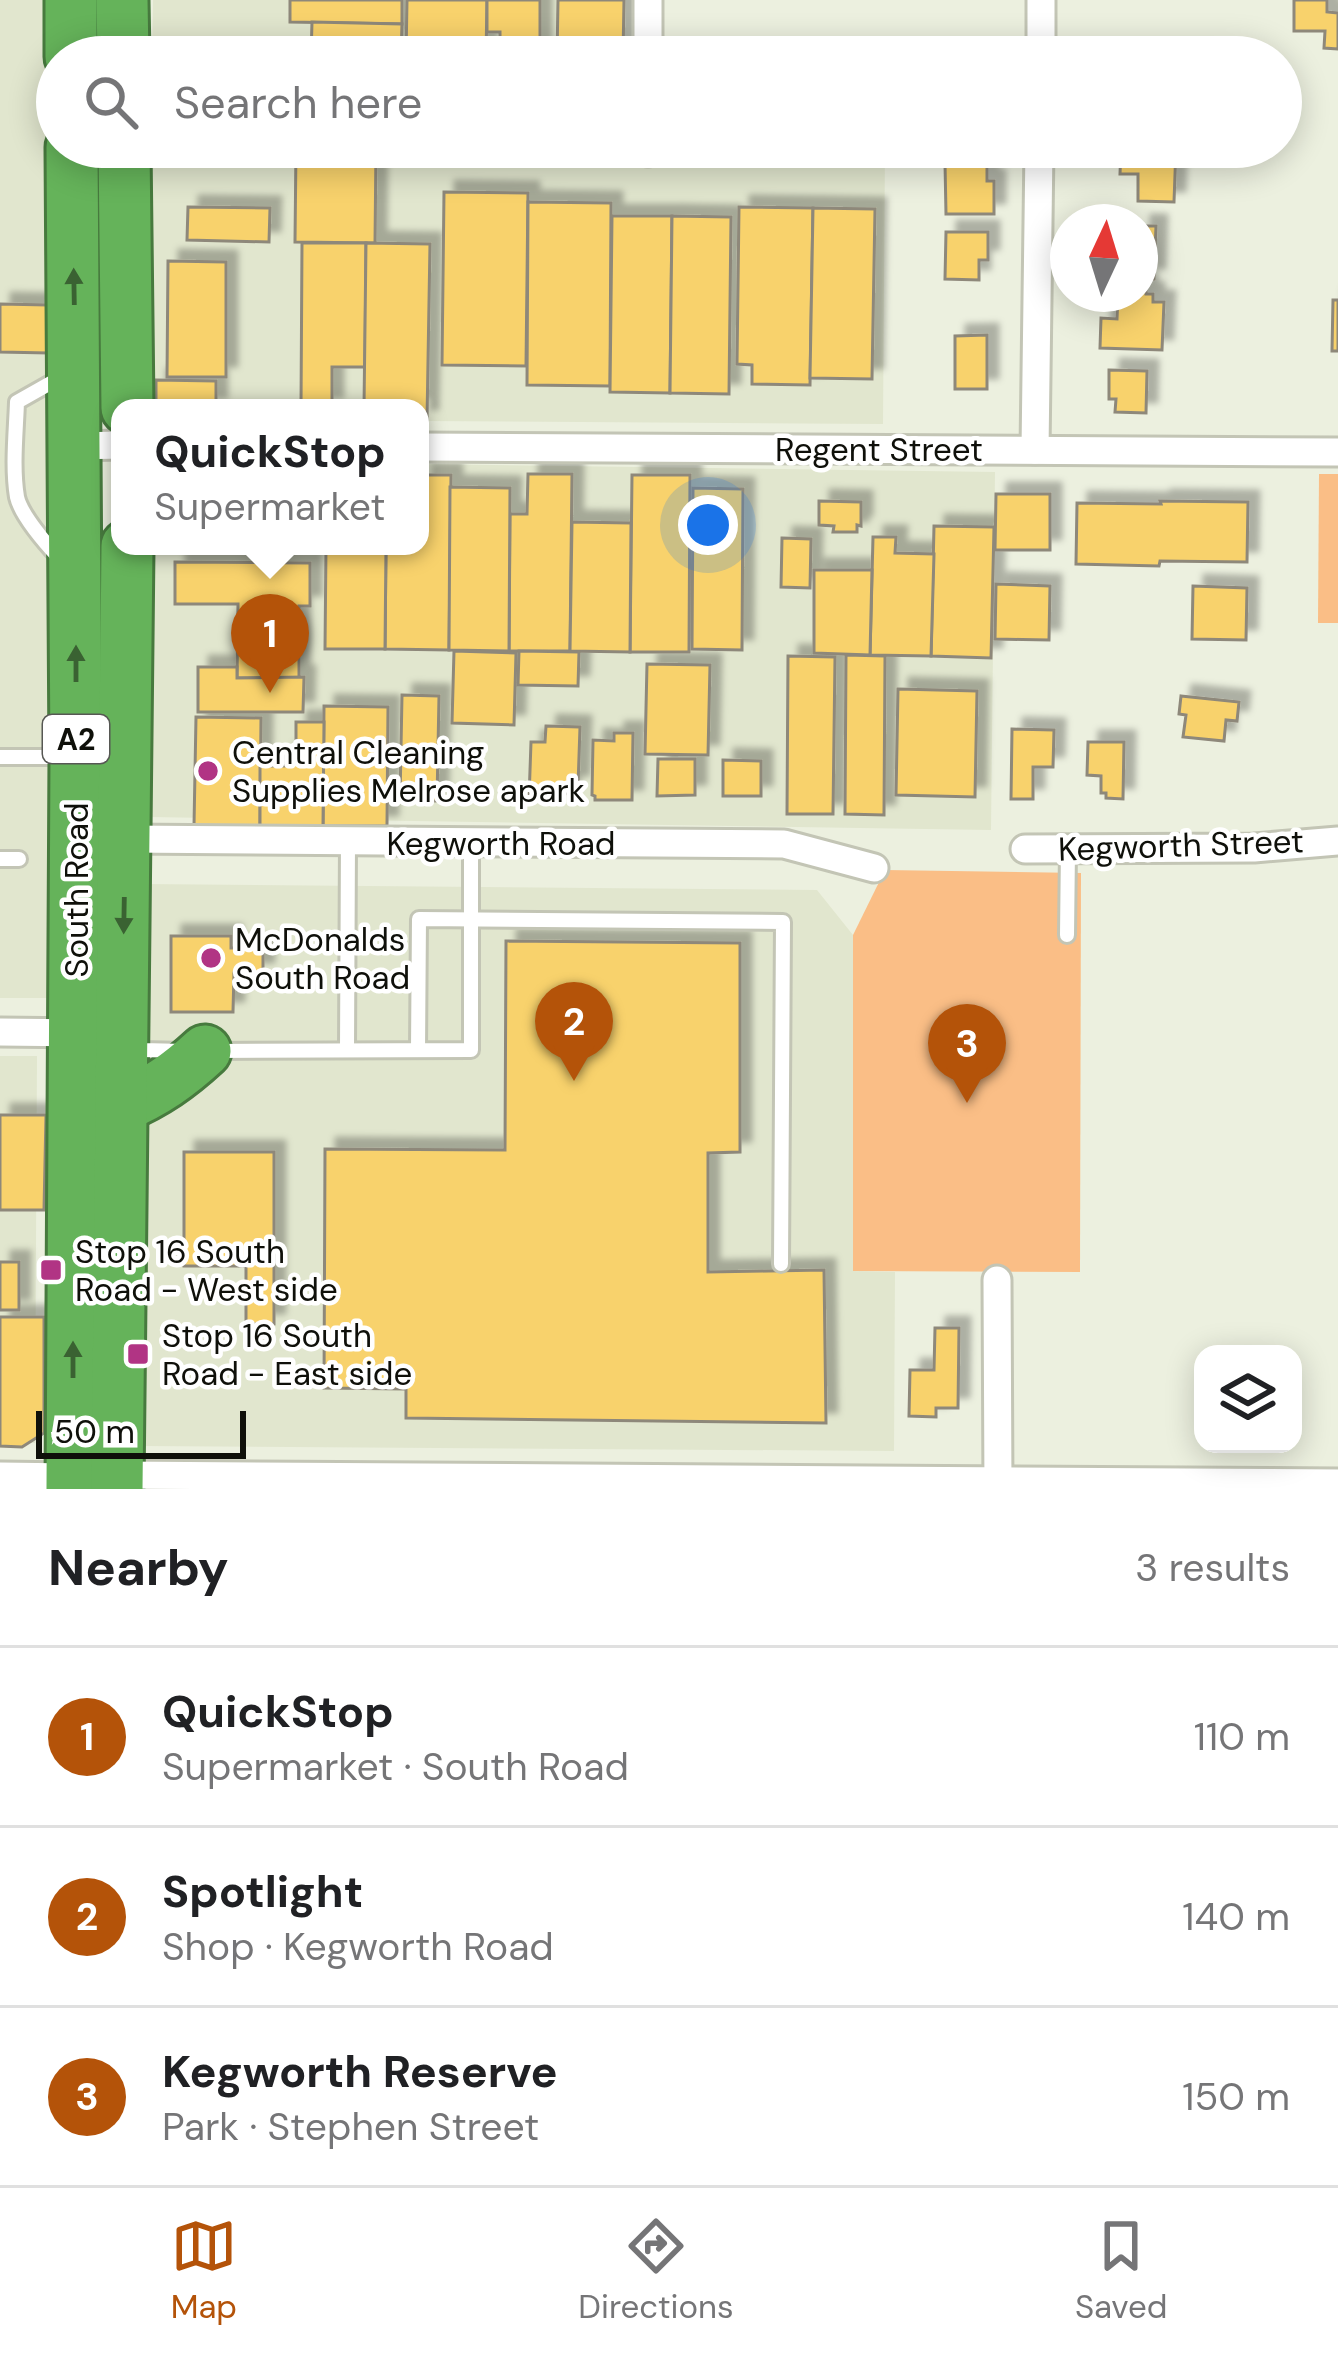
<!DOCTYPE html>
<meta charset="utf-8">
<style>
:root{--surface:#fff;--page:#f6f6f6;--text:#202124;--muted:#757577;--line:#e0e0e0;--accent:#b45309}
body{margin:0;font-family:"DM Sans",sans-serif;background:var(--page);color:var(--text)}
.controls{position:absolute;right:36px;bottom:36px;display:grid;overflow:hidden;border-radius:24px;box-shadow:0 6px 30px #0003}
.controls button{width:108px;height:108px;display:grid;place-items:center;padding:0;border:0;border-bottom:3px solid var(--line);background:var(--surface);color:var(--text);font:60px sans-serif}
.compass{position:absolute;left:1050px;top:204px;width:108px;height:108px;border-radius:50%;background:var(--surface);box-shadow:0 6px 30px #0003;rotate:4deg}
.scale{position:absolute;left:36px;bottom:30px;width:210px;box-sizing:border-box;padding-left:12px;border:6px solid #0f100a;border-top:0;font-size:33px;line-height:42px;white-space:nowrap;color:#0f100a;-webkit-text-stroke:9px #fff;paint-order:stroke}
.you{position:absolute;left:708px;top:525px;width:42px;height:42px;margin:-30px;border:9px solid #fff;border-radius:50%;background:#1a73e8;box-shadow:0 0 0 18px #1a73e833}
.badge{display:grid;place-items:center;width:78px;height:78px;border-radius:50%;background:var(--accent);color:#fff;font-size:39px;font-weight:700}
.pin{position:absolute;translate:-50% -99px;filter:drop-shadow(0 3px 6px #0008)}
.pin::after{content:'';position:absolute;top:63px;width:42px;height:36px;background:inherit;clip-path:polygon(0 0,100% 0,50% 100%)}
.popup{position:absolute;left:111px;top:399px;width:318px;height:156px;box-sizing:border-box;display:grid;place-content:center;border-radius:24px;background:var(--surface);filter:drop-shadow(0 3px 9px #0005);font-size:39px;white-space:nowrap;color:var(--muted)}
.popup b{font-size:45px;color:var(--text)}
.popup::after{content:'';position:absolute;left:50%;top:100%;margin-left:-24px;border:24px solid transparent;border-top-color:var(--surface)}
.list{margin:0;padding:0;list-style:none}
h2{display:flex;justify-content:space-between;align-items:center;height:156px;margin:0;padding:0 48px;font-size:51px}
h2 small{font-size:39px;font-weight:400;color:var(--muted)}
.list li{display:grid;grid-template-columns:78px 1fr auto;gap:36px;align-items:center;box-sizing:border-box;height:180px;padding:0 48px;border-top:3px solid var(--line)}
.list b{display:block;font-size:45px;white-space:nowrap}
.list p{margin:0;font-size:39px;white-space:nowrap;color:var(--muted)}
.list em{font-size:39px;font-style:normal;color:var(--muted)}
.icon{flex:none;width:66px;height:66px;fill:none;stroke:currentColor;stroke-width:2;stroke-linecap:round;stroke-linejoin:round}
.map{position:relative;flex:none;width:1338px;height:1489px;overflow:hidden}
.search{position:absolute;background:var(--surface);box-shadow:0 6px 30px #0003;left:36px;right:36px;top:36px;height:132px;display:flex;align-items:center;gap:30px;box-sizing:border-box;padding:0 42px;border-radius:66px;color:var(--muted);font-size:45px}
.sheet{height:696px;background:var(--surface)}
nav{display:flex;justify-content:space-around;align-items:center;box-sizing:border-box;height:168px;border-top:3px solid var(--line);background:var(--surface);font-size:33px;color:var(--muted)}
nav a{display:grid;justify-items:center;gap:6px}
nav .on{color:var(--accent)}
.map>svg:first-child{display:block}
</style>
<div class="map">
<svg width="1338" height="1489" viewBox="0 0 1338 1489">
<defs>
<filter id="shadow"><feDropShadow dx="11" dy="-11" stdDeviation="3" flood-color="#0004"/></filter>
</defs>
<rect width="100%" height="100%" fill="#ecf0df"/>
<g fill="#e1e6ce">
<polygon points="0,0 54,0 49,998 0,998"/>
<polygon points="153,0 622,0 621,57 152,57"/>
<polygon points="152,147 621,147 621,156 662,156 663,147 885,147 883,424 420,421 420,408 150,408"/>
<polygon points="420,464 995,472 991,830 149,817 154,546 420,546"/>
<polygon points="142,884 817,890 853,935 853,1271 895,1272 894,1451 141,1446"/>
<polygon points="0,1056 37,1056 35,1443 0,1443"/>
</g>
<g fill="#fabe86">
<polygon points="1319,474 1338,474 1338,623 1318,623"/>
<polygon points="885,870 1081,873 1080,1272 853,1271 853,935"/>
</g>
<g fill="#f8d26c" stroke="#8e887a" stroke-width="3" filter="url(#shadow)">
<polygon points="290,0 402,0 402,24 290,22"/>
<polygon points="407,0 487,0 486,57 406,57"/>
<polygon points="487,0 540,0 540,57 500,56 500,32 487,32"/>
<polygon points="558,0 624,0 623,57 557,57"/>
<polygon points="1294,0 1327,0 1327,12 1338,13 1338,49 1324,48 1325,31 1294,31"/>
<polygon points="312,22 402,24 401,57 311,57"/>
<polygon points="296,147 400,147 376,148 375,243 295,242"/>
<rect x="402" y="147" width="44" height="6"/>
<polygon points="446,147 602,147 602,155 446,153"/>
<polygon points="706,147 773,147 773,153 706,154"/>
<polygon points="960,147 987,147 987,181 994,181 994,214 946,214 945,163 960,163"/>
<polygon points="1121,147 1176,147 1174,202 1138,201 1138,174 1120,174"/>
<polygon points="444,192 528,193 526,366 442,365"/>
<polygon points="528,202 611,203 610,386 527,385"/>
<polygon points="188,207 270,208 269,242 187,240"/>
<polygon points="739,207 813,208 810,385 752,384 752,365 737,364"/>
<polygon points="813,208 875,209 872,379 810,378"/>
<polygon points="612,216 672,216 670,393 610,392"/>
<polygon points="672,216 731,217 729,394 670,393"/>
<polygon points="1140,226 1156,226 1154,279 1140,279"/>
<polygon points="946,232 988,232 988,260 979,260 979,280 945,279"/>
<polygon points="302,243 366,243 365,367 332,367 332,408 301,408"/>
<polygon points="366,243 430,244 427,420 420,420 420,408 364,408"/>
<polygon points="168,261 226,262 226,377 167,377"/>
<polygon points="1140,285 1146,285 1146,294 1153,294 1153,302 1164,302 1162,350 1100,348 1101,318 1117,319 1118,294 1140,294"/>
<polygon points="1333,300 1338,300 1338,351 1332,351"/>
<polygon points="0,304 48,305 48,353 0,352"/>
<polygon points="987,335 987,389 955,389 955,336"/>
<polygon points="1109,370 1147,371 1146,413 1115,412 1116,399 1109,399"/>
<polygon points="156,380 216,381 216,408 156,408"/>
<polygon points="528,474 572,474 570,651 509,651 510,514 527,514"/>
<polygon points="422,475 451,475 449,650 385,649 386,546 420,546"/>
<polygon points="632,475 690,475 689,652 630,652"/>
<polygon points="450,487 510,488 509,651 449,650"/>
<polygon points="693,488 743,489 742,650 692,649"/>
<polygon points="996,494 1050,494 1050,550 995,550"/>
<polygon points="819,501 861,502 861,526 857,525 857,532 833,532 834,526 819,525"/>
<polygon points="1160,501 1248,502 1247,562 1160,561 1159,566 1076,564 1077,503 1161,504"/>
<polygon points="572,522 631,523 630,652 570,651"/>
<polygon points="934,526 994,527 991,658 931,656"/>
<polygon points="873,537 896,537 895,553 934,554 931,656 870,655"/>
<polygon points="782,538 811,539 810,588 781,587"/>
<polygon points="326,546 386,546 385,649 325,649"/>
<polygon points="175,562 310,563 310,606 299,606 299,678 237,678 238,604 175,604"/>
<polygon points="814,570 872,570 870,655 814,653"/>
<polygon points="996,584 1050,586 1049,640 995,639"/>
<polygon points="1193,586 1247,588 1246,640 1192,639"/>
<polygon points="454,651 516,653 514,725 452,723"/>
<polygon points="519,651 579,652 578,686 518,685"/>
<polygon points="846,655 885,656 884,815 845,814"/>
<polygon points="788,656 835,657 833,814 787,814"/>
<polygon points="647,664 710,665 708,755 645,754"/>
<polygon points="198,667 237,667 237,678 304,677 303,712 198,712"/>
<polygon points="898,689 977,691 975,797 896,795"/>
<polygon points="402,695 439,696 437,801 400,800"/>
<polygon points="1181,696 1239,702 1237,721 1226,720 1224,741 1183,737 1186,715 1179,714"/>
<polygon points="324,706 388,707 387,826 323,826"/>
<polygon points="196,717 261,718 260,826 194,826"/>
<polygon points="296,722 324,722 323,826 260,826 260,766 284,766 284,755 296,756"/>
<polygon points="546,726 580,727 578,786 569,786 568,794 563,793 563,801 529,799 531,742 545,742"/>
<polygon points="1012,729 1054,730 1053,767 1033,767 1033,799 1011,799"/>
<polygon points="614,733 633,733 632,800 595,800 595,796 592,795 593,740 614,741"/>
<polygon points="1088,742 1124,742 1123,799 1106,798 1106,793 1101,793 1101,776 1087,775"/>
<polygon points="658,759 695,759 695,795 657,796"/>
<polygon points="723,760 761,761 761,796 723,796"/>
<polygon points="171,936 231,936 231,948 263,948 263,973 234,973 233,1012 171,1012"/>
<polygon points="506,941 740,943 740,1152 708,1153 708,1272 824,1270 826,1423 406,1418 406,1389 324,1388 325,1149 505,1150"/>
<polygon points="0,1115 46,1115 44,1210 0,1210"/>
<polygon points="184,1152 274,1152 274,1324 246,1324 246,1266 184,1266"/>
<rect x="0" y="1262" width="19" height="48"/>
<polygon points="0,1317 44,1317 44,1433 22,1447 0,1446"/>
<polygon points="935,1328 959,1328 958,1408 936,1408 936,1417 909,1416 910,1370 934,1370"/>
</g>
<g fill="none" stroke-linecap="round" stroke-linejoin="round">
<g stroke="#c3c5b5" stroke-width="20">
<g id="lane">
<path d="M60,559c-13,-14 -39,-44 -43,-62 -5,-30 -1,-65 0,-95l46,-26"/>
<polyline points="0,757 65,757"/>
<polyline points="0,859 19,859"/>
<polyline points="1067,935 1068,849"/>
<polyline points="132,1041 142,1050 184,1051"/>
<polyline points="347,1049 348,842"/>
<polyline points="418,1050 419,919 783,922 781,1264"/>
<polyline points="212,1051 471,1050 471,844"/>
</g>
</g>
<g stroke="#c3c5b5" stroke-width="33">
<g id="street">
<polyline points="648,57 648,0"/>
<polyline points="1041,57 1041,0"/>
<polyline points="648,152 648,147"/>
<polyline points="76,446 120,445"/>
<polyline points="420,447 1338,452"/>
<polyline points="1035,450 1039,147"/>
<polyline points="125,839 784,844 874,868"/>
<polyline points="1025,849 1254,848 1338,841"/>
<polyline points="0,1032 86,1033"/>
<polyline points="997,1280 998,1489"/>
<polyline points="118,1475 1338,1483"/>
<polyline points="0,1476 72,1477"/>
</g>
</g>
<g stroke="#477a3e" stroke-width="57">
<g id="highway">
<polyline points="71,0 71,57"/>
<polyline points="122,0 123,57"/>
<polyline points="124,147 127,408"/>
<path d="M122,1106c33,-14 57,-31 83,-55"/>
<polyline points="72,1489 76,757 72,147"/>
<polyline points="117,1489 127,546"/>
</g>
</g>
<use href="#lane" stroke="#fff" stroke-width="14"/>
<use href="#street" stroke="#fff" stroke-width="27"/>
<use href="#highway" stroke="#65b35a" stroke-width="51"/>
</g>
<defs><path id="oneway-solid" d="M-6-.8H1V-3.2L6.5 0L1 3.2V.8H-6Z" transform="scale(3)"/></defs>
<g fill="#3a6232">
<use href="#oneway-solid" transform="translate(74 287) rotate(-91)"/>
<use href="#oneway-solid" transform="translate(76 664) rotate(-90)"/>
<use href="#oneway-solid" transform="translate(124 915) rotate(91)"/>
<use href="#oneway-solid" transform="translate(73 1360) rotate(-90)"/>
</g>
<g fill="#b13484" stroke="#fff" stroke-width="4.5">
<circle cx="208" cy="771" r="12"/>
<circle cx="211" cy="958" r="12"/>
<rect x="39" y="1258" width="24" height="24" rx="6"/>
<rect x="126" y="1342" width="24" height="24" rx="6"/>
</g>
<g text-anchor="middle" dominant-baseline="central" stroke-width="9" stroke-linejoin="round" paint-order="stroke">
<rect fill="#fff" stroke="#575854" stroke-width="3" x="43" y="715" width="66" height="48" rx="9"/>
<g font-size="30" font-weight="bold" fill="#0f100a">
<text x="76" y="739">A2</text>
</g>
<g font-size="33" fill="#0f100a" stroke="#fff">
<text x="879" y="449">Regent Street</text>
<text x="501" y="843">Kegworth Road</text>
<text transform="translate(1181 845) rotate(-2)">Kegworth Street</text>
<text transform="translate(76 890) rotate(-90)">South Road</text>
</g>
<g font-size="33" fill="#0f100a" stroke="#fff" text-anchor="start">
<text x="232" y="752">Central Cleaning<tspan x="232" dy="38">Supplies Melrose apark</tspan></text>
<text x="235" y="939">McDonalds<tspan x="235" dy="38">South Road</tspan></text>
<text x="75" y="1251">Stop 16 South<tspan x="75" dy="38">Road - West side</tspan></text>
<text x="162" y="1335">Stop 16 South<tspan x="162" dy="38">Road - East side</tspan></text>
</g>
</g>
</svg>
<div class="controls">
<button><svg class="icon" aria-label="layers" viewBox="0 0 24 24"><path d="M12 4l9 5-9 5-9-5zM3 14l9 5 9-5"/></svg></button>
</div>
<svg class="compass" viewBox="-18 -18 36 36"><path d="M0-13l5 13h-10z" fill="#e53935"/><path d="M0 13l5-13h-10z" fill="#757577"/></svg>
<div class="scale">50 m</div>
<div class="you"></div>
<div class="pin badge" style="left:270px;top:693px">1</div>
<div class="popup"><b>QuickStop</b>Supermarket</div>
<div class="pin badge" style="left:574px;top:1081px">2</div>
<div class="pin badge" style="left:967px;top:1103px">3</div>
<div class="search"><svg class="icon" aria-label="search" viewBox="0 0 24 24"><circle cx="10" cy="10" r="6"/><path d="M15 15l6 6"/></svg>Search here</div>
</div>
<section class="sheet">
<h2>Nearby<small>3 results</small></h2>
<ul class="list">
<li><span class="badge">1</span><div><b>QuickStop</b><p>Supermarket · South Road</p></div><em>110 m</em></li>
<li><span class="badge">2</span><div><b>Spotlight</b><p>Shop · Kegworth Road</p></div><em>140 m</em></li>
<li><span class="badge">3</span><div><b>Kegworth Reserve</b><p>Park · Stephen Street</p></div><em>150 m</em></li>
</ul>
</section>
<nav>
<a class="on"><svg class="icon" aria-label="map" viewBox="0 0 24 24"><path d="M3 6l6-2 6 2 6-2v14l-6 2-6-2-6 2zM9 4v14M15 6v14"/></svg>Map</a>
<a><svg class="icon" aria-label="directions" viewBox="0 0 24 24"><path d="M12 3l9 9-9 9-9-9zM9 14v-3h6M13 9l2 2-2 2"/></svg>Directions</a>
<a><svg class="icon" aria-label="saved" viewBox="0 0 24 24"><path d="M7 4h10v16l-5-4-5 4z"/></svg>Saved</a>
</nav>
